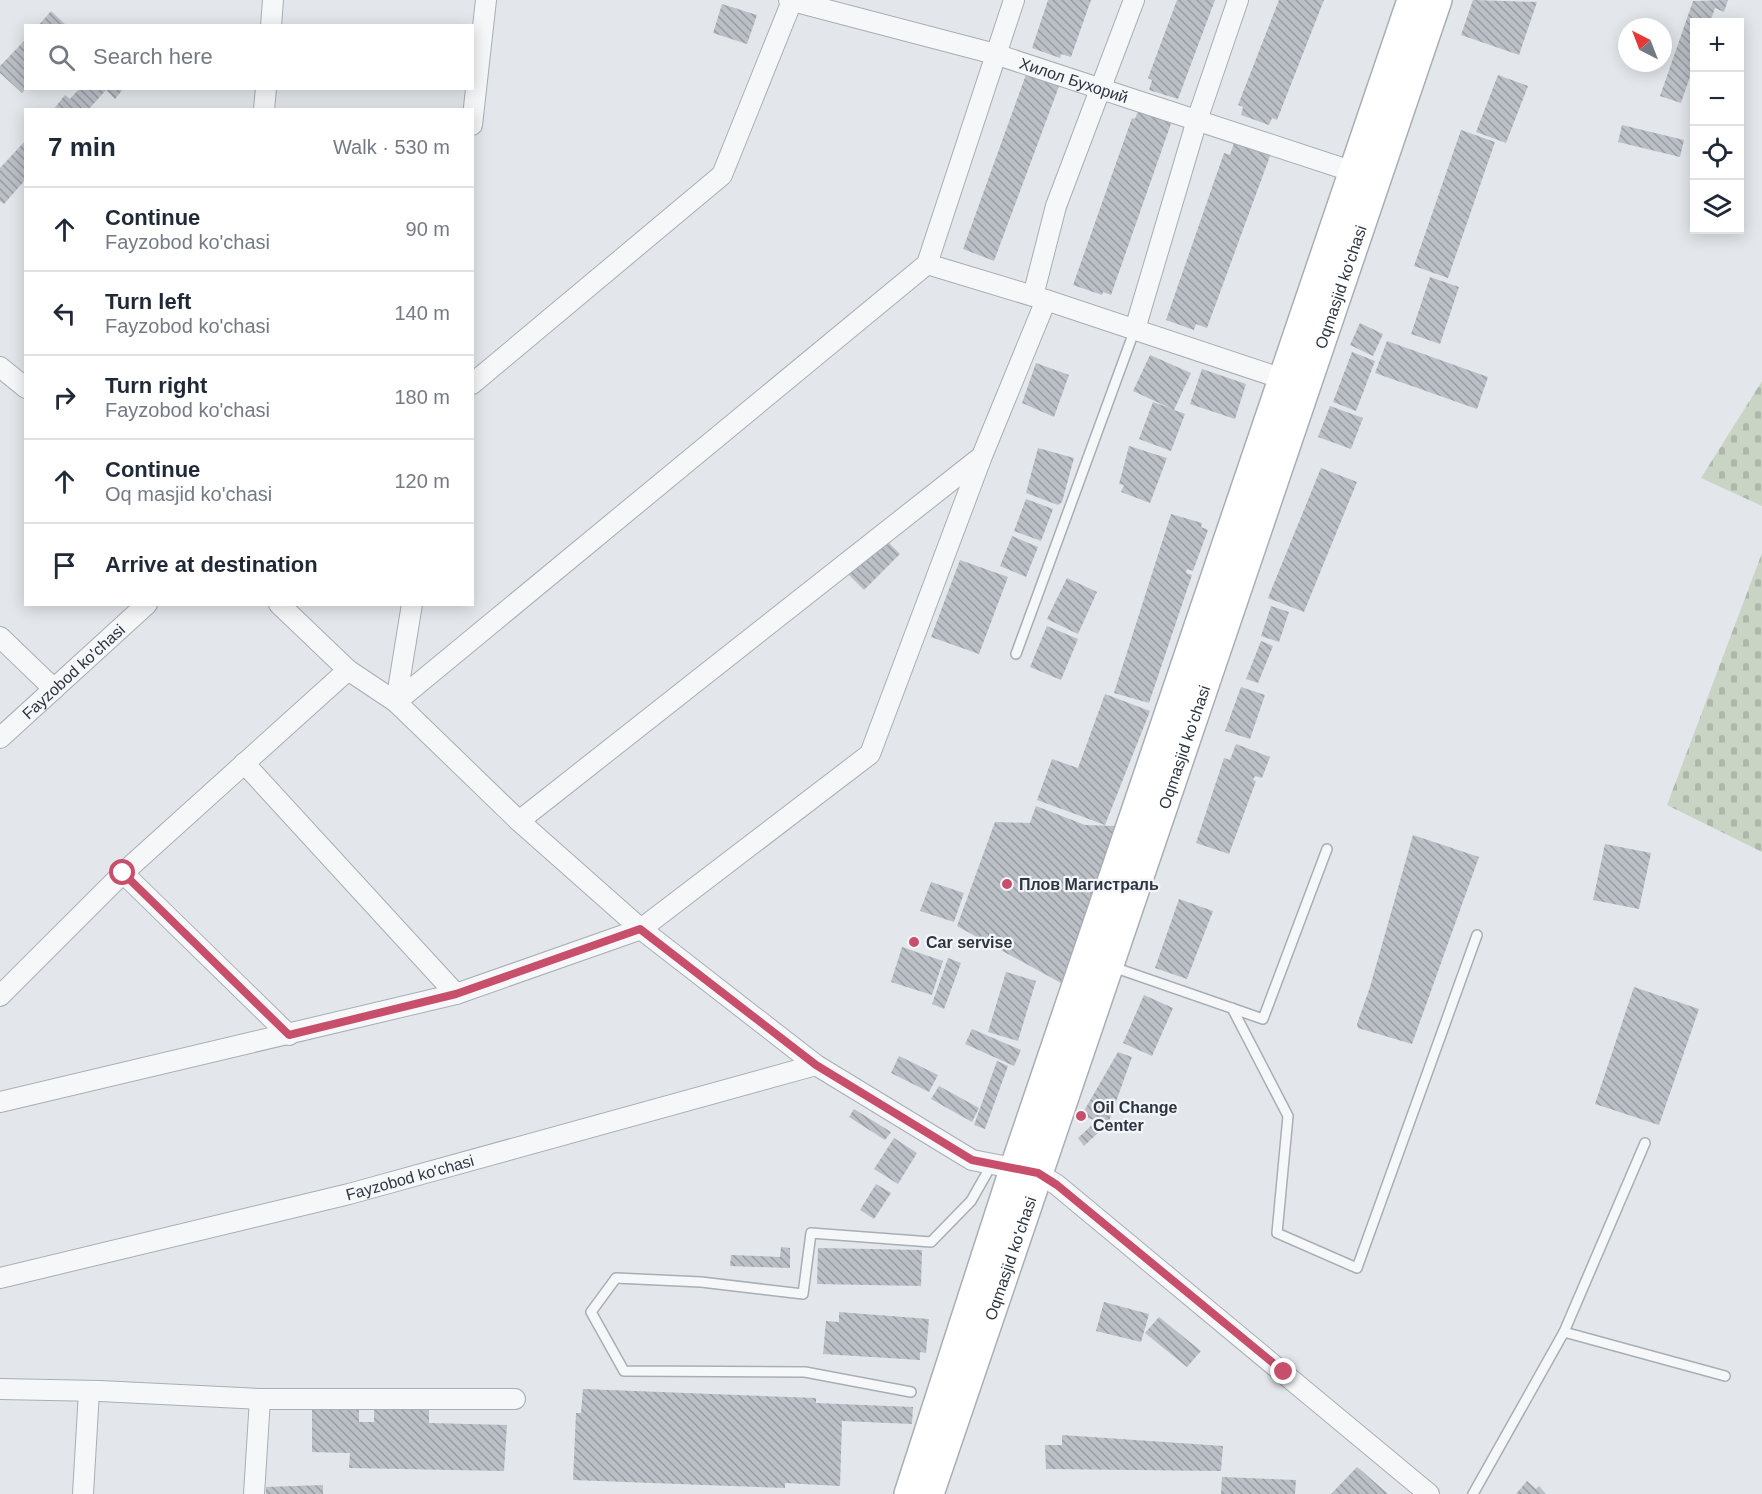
<!DOCTYPE html>
<meta charset="utf-8">
<style>
:root{--surface:#fff;--page:#f2f2f3;--text:#1f2937;--muted:#747a83;--line:#e0e1e3}
body{margin:0;font-family:Helvetica,sans-serif;background:var(--page);color:var(--text)}
.controls{position:absolute;right:18px;top:18px;display:grid;overflow:hidden;border-radius:0px;box-shadow:0 3px 15px #0003}
.controls button{width:54px;height:54px;display:grid;place-items:center;padding:0;border:0;border-bottom:2px solid var(--line);background:var(--surface);color:var(--text);font:30px sans-serif}
.compass{position:absolute;left:1618px;top:18px;width:54px;height:54px;border-radius:50%;background:var(--surface);box-shadow:0 3px 15px #0003;rotate:318deg}
.stop{position:absolute;width:18px;height:18px;margin:-14px;border:4px solid #c84f6c;border-radius:50%;background:#fff}
.stop.end{background:#c84f6c;border-color:#fff;box-shadow:0 2px 6px #0008}
.list{margin:0;padding:0;list-style:none}
h2{display:flex;justify-content:space-between;align-items:center;height:78px;margin:0;padding:0 24px;font-size:26px}
h2 small{font-size:20px;font-weight:400;color:var(--muted)}
.list li{display:grid;grid-template-columns:39px 1fr auto;gap:18px;align-items:center;box-sizing:border-box;height:84px;padding:0 24px;border-top:2px solid var(--line)}
.list b{display:block;font-size:22px;white-space:nowrap}
.list p{margin:0;font-size:20px;white-space:nowrap;color:var(--muted)}
.list em{font-size:20px;font-style:normal;color:var(--muted)}
.icon{flex:none;width:33px;height:33px;fill:none;stroke:currentColor;stroke-width:2;stroke-linecap:round;stroke-linejoin:round}
.map{position:relative;flex:none;width:1762px;height:1494px;overflow:hidden}
.search{position:absolute;background:var(--surface);box-shadow:0 3px 15px #0003;left:24px;top:24px;width:450px;height:66px;display:flex;align-items:center;gap:15px;box-sizing:border-box;padding:0 21px;border-radius:0px;color:var(--muted);font-size:22px}
.panel{position:absolute;background:var(--surface);box-shadow:0 3px 15px #0003;left:24px;top:108px;width:450px;height:498px;border-radius:0px}
.map>svg:first-child{display:block}
</style>
<div class="map">
<svg width="1762" height="1494" viewBox="0 0 1762 1494">
<defs>
<pattern id="cemetery-stones" width="16" height="16" patternUnits="userSpaceOnUse" patternTransform="scale(1.5)"><rect width="16" height="16" fill="#cad4c5"/><path d="M2 7V4a2 2 0 0 1 4 0v3zM10 15v-3a2 2 0 0 1 4 0v3z" fill="#aeb7aa"/></pattern>
<pattern id="building-back-hatch" width="6" height="6" patternUnits="userSpaceOnUse" patternTransform="scale(1.5)"><rect width="6" height="6" fill="#bbc0c7"/><path d="M-1 5l2 2M0 0l6 6M5-1l2 2" fill="none" stroke="#989da3"/></pattern>
</defs>
<rect width="100%" height="100%" fill="#e3e7eb"/>
<g fill="url(#cemetery-stones)">
<polygon points="1762,381 1762,506 1701,478"/>
<polygon points="1762,553 1762,852 1667,805"/>
</g>
<g fill="url(#building-back-hatch)">
<polygon points="1048,0 1091,0 1071,57 1061,54 1060,58 1032,48"/>
<polygon points="1177,0 1215,0 1178,99 1149,90 1152,80 1148,78"/>
<polygon points="1279,0 1324,0 1277,120 1272,118 1269,125 1241,115 1243,107 1238,105"/>
<polygon points="1473,0 1537,2 1519,55 1461,35"/>
<polygon points="1728,0 1724,12 1715,8 1710,22 1694,22 1694,65 1681,103 1660,96 1693,1"/>
<polygon points="722,4 757,15 747,44 713,33"/>
<polygon points="51,11 67,26 38,26"/>
<polygon points="26,39 26,89 22,93 0,73 0,66"/>
<polygon points="1028,69 1061,81 994,261 963,249"/>
<polygon points="1498,75 1528,86 1506,143 1476,132"/>
<polygon points="80,88 124,88 115,99 106,90 88,110 53,110 65,95 70,99"/>
<polygon points="1141,103 1174,115 1111,295 1103,292 1102,295 1073,285 1132,118 1135,119"/>
<polygon points="1622,125 1684,140 1680,157 1618,142"/>
<polygon points="1461,130 1495,142 1448,278 1414,266"/>
<polygon points="26,140 26,179 4,204 0,201 0,168"/>
<polygon points="1234,143 1270,156 1207,328 1196,324 1194,330 1166,320 1224,153 1230,155"/>
<polygon points="1430,277 1459,287 1440,344 1411,334"/>
<polygon points="1360,323 1383,334 1373,356 1350,345"/>
<polygon points="1387,341 1488,377 1477,409 1375,373"/>
<polygon points="1352,352 1375,361 1356,411 1333,402"/>
<polygon points="1150,355 1191,373 1174,410 1185,414 1171,451 1139,439 1153,402 1170,408 1133,391"/>
<polygon points="1036,363 1069,375 1054,417 1022,403"/>
<polygon points="1202,369 1246,384 1235,419 1190,404"/>
<polygon points="1330,406 1363,418 1351,449 1318,437"/>
<polygon points="1129,446 1167,458 1150,503 1121,492 1124,485 1119,484"/>
<polygon points="1038,448 1074,458 1062,502 1058,505 1026,493"/>
<polygon points="1321,468 1357,482 1304,612 1268,598"/>
<polygon points="1026,499 1053,509 1041,541 1014,531"/>
<polygon points="1171,514 1202,523 1201,527 1208,530 1193,571 1187,569 1186,573 1192,575 1149,703 1114,693"/>
<polygon points="881,535 900,554 864,590 845,571"/>
<polygon points="1012,536 1038,547 1026,577 1000,566"/>
<polygon points="960,560 1008,577 979,654 931,637"/>
<polygon points="1067,578 1097,592 1078,634 1047,619"/>
<polygon points="1271,606 1289,612 1279,642 1261,636"/>
<polygon points="1047,626 1078,639 1061,680 1030,667"/>
<polygon points="1261,641 1273,646 1258,683 1246,679"/>
<polygon points="1241,687 1265,695 1250,739 1225,731"/>
<polygon points="1105,694 1150,711 1105,825 1037,800 1052,759 1078,768"/>
<polygon points="1236,744 1270,757 1262,778 1255,776 1253,780 1256,781 1229,854 1196,843 1224,758 1230,760"/>
<polygon points="1036,806 1085,825 1115,826 1061,983 957,926 995,822 1030,823"/>
<polygon points="1413,835 1479,857 1412,1044 1358,1028 1357,1024 1370,987"/>
<polygon points="1605,844 1651,853 1639,909 1593,900"/>
<polygon points="931,882 964,893 954,922 920,911"/>
<polygon points="1179,899 1213,911 1187,979 1155,968"/>
<polygon points="902,947 943,961 932,995 891,982"/>
<polygon points="948,958 961,963 944,1009 932,1004"/>
<polygon points="1006,972 1036,981 1018,1041 988,1032"/>
<polygon points="1634,987 1699,1009 1659,1125 1595,1104"/>
<polygon points="1144,995 1173,1008 1152,1056 1123,1043"/>
<polygon points="972,1029 1021,1050 1014,1066 965,1044"/>
<polygon points="1118,1052 1132,1057 1108,1124 1081,1116"/>
<polygon points="899,1056 938,1075 929,1092 891,1073"/>
<polygon points="997,1061 1008,1066 985,1129 974,1125"/>
<polygon points="939,1086 979,1108 972,1122 931,1099"/>
<polygon points="854,1109 891,1132 885,1140 849,1117"/>
<polygon points="1094,1123 1101,1130 1084,1146 1078,1138"/>
<polygon points="894,1138 917,1153 898,1184 874,1169"/>
<polygon points="876,1184 891,1193 874,1219 860,1210"/>
<polygon points="781,1247 790,1248 790,1268 730,1266 731,1255 780,1257"/>
<polygon points="818,1248 922,1250 921,1286 817,1284"/>
<polygon points="1104,1302 1149,1314 1141,1342 1096,1331"/>
<polygon points="839,1312 929,1319 926,1353 920,1352 920,1360 823,1354 826,1321 839,1322"/>
<polygon points="1159,1317 1201,1351 1187,1367 1145,1333"/>
<polygon points="583,1389 816,1398 816,1403 913,1407 912,1424 842,1421 840,1486 785,1483 785,1488 573,1480 576,1413 581,1413"/>
<polygon points="374,1407 429,1409 429,1423 507,1425 504,1471 349,1468 350,1453 312,1452 312,1410 359,1410 359,1422 374,1422"/>
<polygon points="1062,1435 1223,1446 1221,1471 1046,1469 1045,1445 1062,1445"/>
<polygon points="1357,1467 1362,1471 1388,1494 1331,1494"/>
<polygon points="1222,1477 1296,1480 1295,1494 1221,1494"/>
<polygon points="1527,1481 1536,1489 1539,1486 1546,1494 1516,1494"/>
<polygon points="323,1485 323,1494 266,1494 266,1487"/>
</g>
<g fill="none" stroke-linecap="round" stroke-linejoin="round">
<g stroke="#a8aeb5" stroke-width="12">
<g id="service">
<polyline points="1016,654 1135,329"/>
<polyline points="1113,967 1263,1019 1327,849"/>
<polyline points="1232,1008 1288,1116 1277,1233 1357,1268 1477,935"/>
<polyline points="1564,1332 1645,1143"/>
<polyline points="911,1392 805,1372 624,1371 591,1312 616,1278 701,1282 803,1294 811,1233 931,1242 971,1201 992,1164"/>
<polyline points="1473,1494 1564,1332 1725,1376"/>
</g>
</g>
<g stroke="#a8aeb5" stroke-width="22">
<g id="minor">
<path id="s1" d="M789,0l206,54 359,118"/>
<polyline points="271,26 273,0"/>
<polyline points="264,110 266,88"/>
<polyline points="472,125 486,0"/>
<polyline points="927,264 1046,300 1283,379"/>
<polyline points="1033,296 1056,206 1134,0"/>
<polyline points="1135,329 1197,120 1238,0"/>
<polyline points="0,367 26,388"/>
<polyline points="472,384 722,175 792,1"/>
<polyline points="279,604 348,670 396,702 519,821 641,929 816,1065 972,1160 1038,1173 1057,1185 1429,1494"/>
<polyline points="0,637 54,689"/>
<polyline points="396,702 927,264 1014,0"/>
<polyline points="396,702 412,604"/>
<path id="s2" d="M0,738l147,-134"/>
<polyline points="244,763 456,994"/>
<polyline points="519,821 981,457"/>
<polyline points="123,873 289,1035"/>
<polyline points="0,996 123,873 348,670"/>
<polyline points="0,1102 456,994 641,929 870,754 982,456 1046,300"/>
<path id="s3" d="M0,1278l349,-84 467,-129"/>
<polyline points="0,1389 100,1391 260,1399 515,1399"/>
<polyline points="83,1494 89,1391"/>
<polyline points="254,1494 260,1399"/>
</g>
</g>
<g stroke="#a8aeb5" stroke-width="30">
<g id="secondary">
<polyline points="908,1494 1014,1167 1411,0"/>
<path id="s4" d="M930,1494l508,-1494"/>
</g>
</g>
<use href="#service" stroke="#f6f7f9" stroke-width="9"/>
<use href="#minor" stroke="#f6f7f9" stroke-width="20"/>
<use href="#secondary" stroke="#fff" stroke-width="27"/>
</g>
<g fill="none" stroke-linecap="round" stroke-linejoin="round">
<polyline stroke="#c84f6c" stroke-width="8" points="123,873 289,1035 456,994 640,929 816,1065 972,1160 1038,1173 1057,1185 1284,1372"/>
</g>
<g fill="#c84f6c" stroke="#f3f5f8" stroke-width="2">
<circle cx="1007" cy="884" r="6"/>
<circle cx="914" cy="942" r="6"/>
<circle cx="1081" cy="1116" r="6"/>
</g>
<g text-anchor="middle" dominant-baseline="central" stroke-width="4.5" stroke-linejoin="round" paint-order="stroke">
<g font-size="16" fill="#2c3642" stroke="#f3f5f8">
<text stroke="none"><textPath href="#s1" startOffset="296">Хилол Бухорий</textPath></text>
<text stroke="none"><textPath href="#s4" startOffset="1275">Oqmasjid ko'chasi</textPath></text>
<text stroke="none"><textPath href="#s2" startOffset="99">Fayzobod ko'chasi</textPath></text>
<text stroke="none"><textPath href="#s4" startOffset="789">Oqmasjid ko'chasi</textPath></text>
<text stroke="none"><textPath href="#s3" startOffset="422">Fayzobod ko'chasi</textPath></text>
<text stroke="none"><textPath href="#s4" startOffset="249">Oqmasjid ko'chasi</textPath></text>
</g>
<g font-size="16" font-weight="bold" fill="#2c3642" stroke="#f3f5f8" text-anchor="start">
<text x="1019" y="884">Плов Магистраль</text>
<text x="926" y="942">Car servise</text>
<text x="1093" y="1107">Oil Change<tspan x="1093" dy="18">Center</tspan></text>
</g>
</g>
</svg>
<div class="controls">
<button>+</button>
<button>−</button>
<button><svg class="icon" aria-label="locate" viewBox="0 0 24 24"><circle cx="12" cy="12" r="6"/><path d="M12 2v4M12 18v4M2 12h4M18 12h4"/></svg></button>
<button><svg class="icon" aria-label="layers" viewBox="0 0 24 24"><path d="M12 4l9 5-9 5-9-5zM3 14l9 5 9-5"/></svg></button>
</div>
<svg class="compass" viewBox="-18 -18 36 36"><path d="M0-13l5 13h-10z" fill="#e53935"/><path d="M0 13l5-13h-10z" fill="#747a83"/></svg>
<div class="stop" style="left:123px;top:873px"></div>
<div class="stop end" style="left:1284px;top:1372px"></div>
<div class="search"><svg class="icon" aria-label="search" viewBox="0 0 24 24"><circle cx="10" cy="10" r="6"/><path d="M15 15l6 6"/></svg>Search here</div>
<section class="panel">
<h2>7 min<small>Walk · 530 m</small></h2>
<ul class="list">
<li><svg class="icon" aria-label="ahead" viewBox="0 0 24 24"><path d="M12 20V5M6 11l6-6 6 6"/></svg><div><b>Continue</b><p>Fayzobod ko'chasi</p></div><em>90 m</em></li>
<li><svg class="icon" aria-label="left" viewBox="0 0 24 24"><path d="M17 20v-9H6M10 6l-5 5 5 5"/></svg><div><b>Turn left</b><p>Fayzobod ko'chasi</p></div><em>140 m</em></li>
<li><svg class="icon" aria-label="right" viewBox="0 0 24 24"><path d="M7 20v-9h11M14 6l5 5-5 5"/></svg><div><b>Turn right</b><p>Fayzobod ko'chasi</p></div><em>180 m</em></li>
<li><svg class="icon" aria-label="ahead" viewBox="0 0 24 24"><path d="M12 20V5M6 11l6-6 6 6"/></svg><div><b>Continue</b><p>Oq masjid ko'chasi</p></div><em>120 m</em></li>
<li><svg class="icon" aria-label="arrive" viewBox="0 0 24 24"><path d="M6 21V4h12l-3 4 3 4H6"/></svg><div><b>Arrive at destination</b></div></li>
</ul>
</section>
</div>
